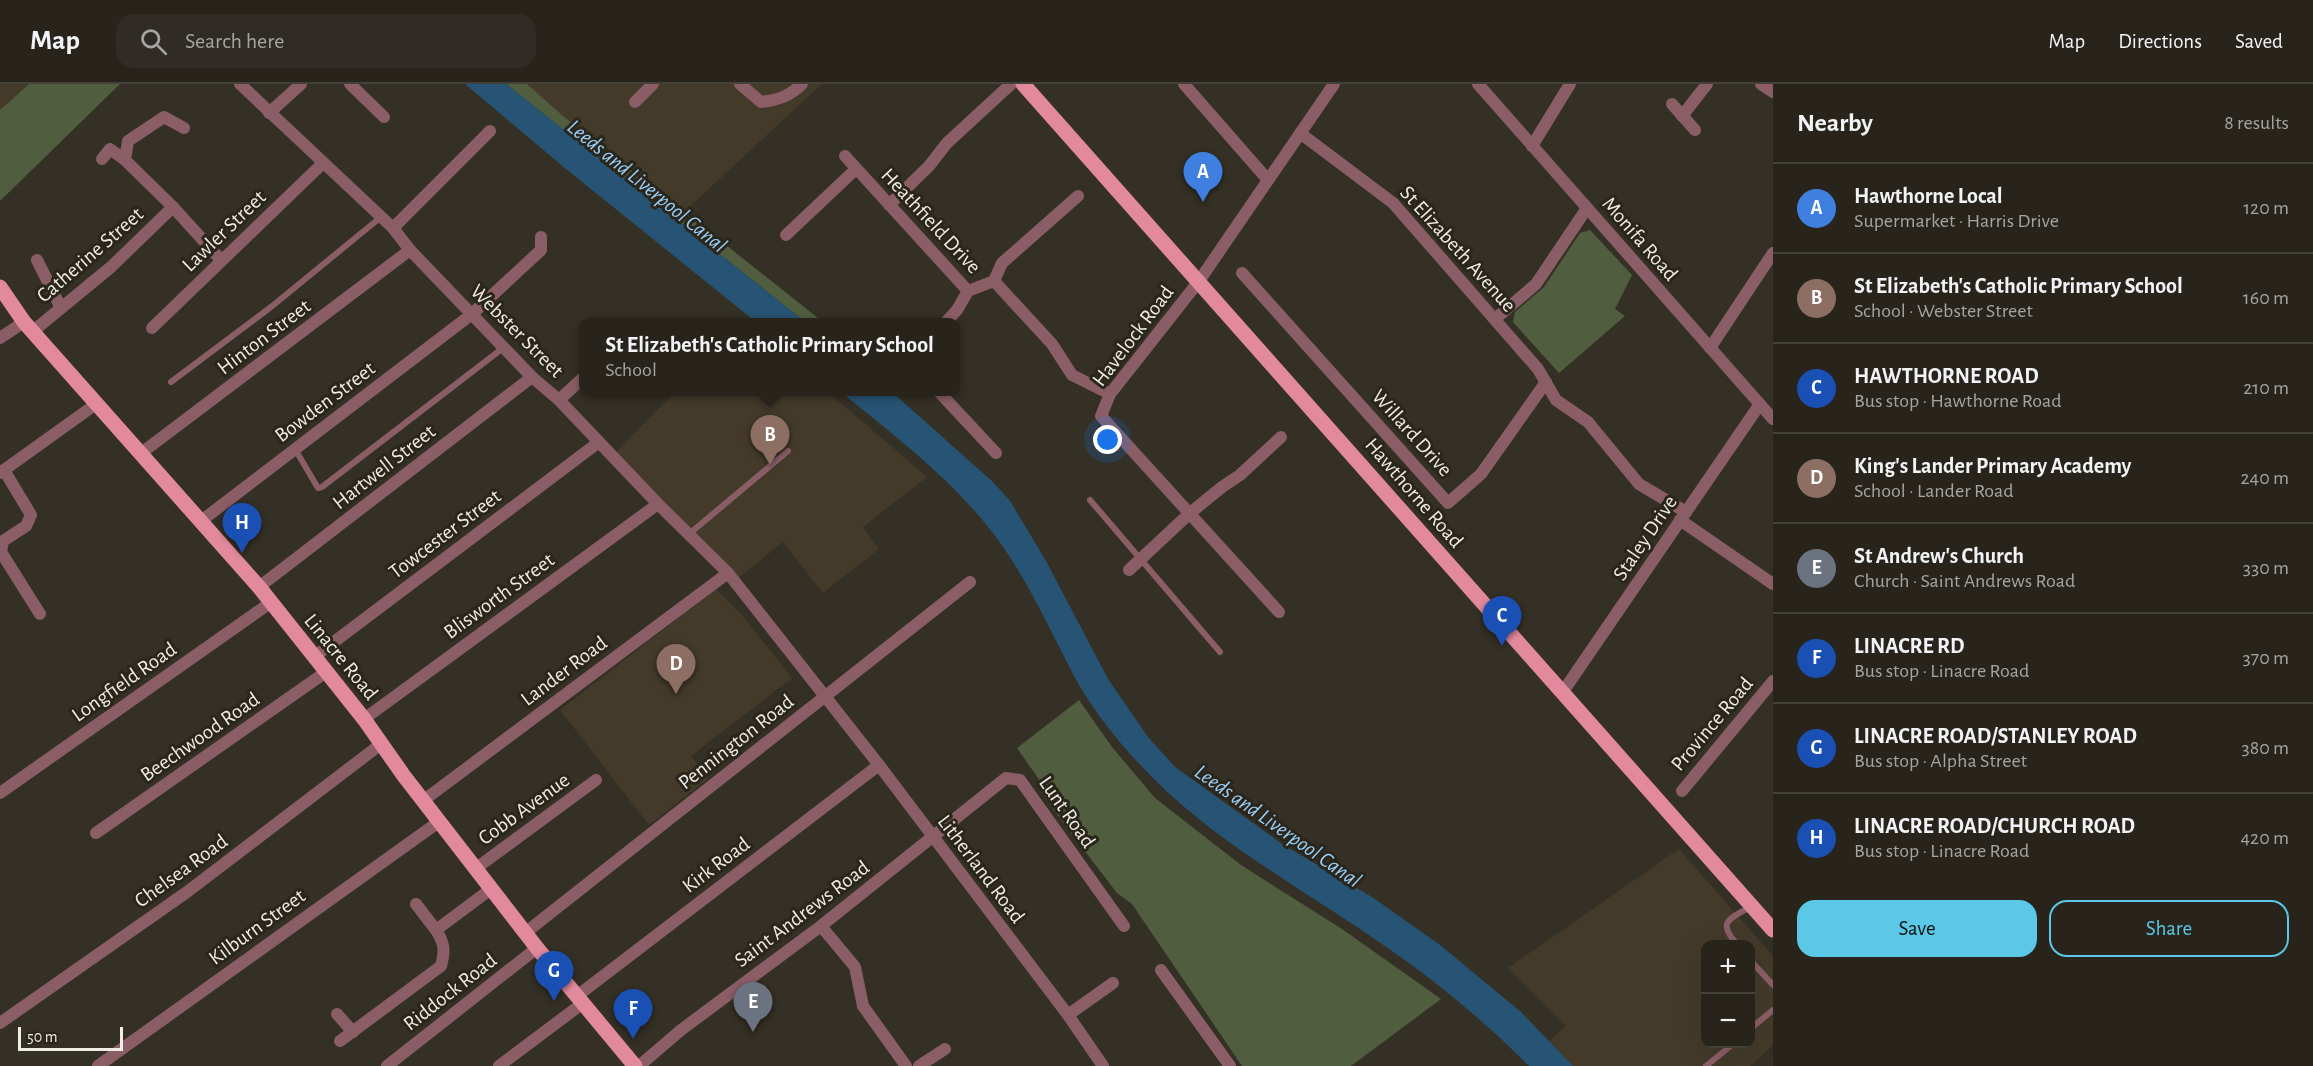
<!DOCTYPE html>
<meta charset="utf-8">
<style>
:root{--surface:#28241c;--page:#302c25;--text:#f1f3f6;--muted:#a5a4a3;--line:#44413b;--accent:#5ac8e6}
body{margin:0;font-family:"Alegreya Sans",sans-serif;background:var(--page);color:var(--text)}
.controls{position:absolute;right:18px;bottom:18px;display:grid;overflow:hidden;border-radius:12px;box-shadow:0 6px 24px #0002}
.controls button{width:54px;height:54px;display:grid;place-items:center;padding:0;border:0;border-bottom:2px solid var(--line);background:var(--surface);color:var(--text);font:30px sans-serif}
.scale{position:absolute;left:18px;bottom:15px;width:105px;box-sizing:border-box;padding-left:6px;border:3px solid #f0ece6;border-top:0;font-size:16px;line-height:21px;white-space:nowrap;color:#f0ece6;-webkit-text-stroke:4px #2b261c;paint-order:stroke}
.you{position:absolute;left:1108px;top:356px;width:21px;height:21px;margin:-15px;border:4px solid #fff;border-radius:50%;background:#1a73e8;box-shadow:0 0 0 9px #1a73e833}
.badge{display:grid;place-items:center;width:39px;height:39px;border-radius:50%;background:var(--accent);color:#fff;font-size:20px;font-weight:700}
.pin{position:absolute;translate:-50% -50px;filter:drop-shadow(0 2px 3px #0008)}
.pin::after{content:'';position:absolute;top:32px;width:21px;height:18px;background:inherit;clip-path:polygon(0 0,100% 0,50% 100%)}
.popup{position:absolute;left:579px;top:234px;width:381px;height:78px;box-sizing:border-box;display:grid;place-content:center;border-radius:12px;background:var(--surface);filter:drop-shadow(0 2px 4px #0005);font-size:20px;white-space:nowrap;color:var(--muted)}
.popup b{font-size:22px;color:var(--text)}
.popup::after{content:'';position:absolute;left:50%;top:100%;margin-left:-12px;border:12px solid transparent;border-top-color:var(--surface)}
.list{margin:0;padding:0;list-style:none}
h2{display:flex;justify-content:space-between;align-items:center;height:78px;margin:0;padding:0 24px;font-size:26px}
h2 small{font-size:20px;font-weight:400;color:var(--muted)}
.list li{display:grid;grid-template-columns:39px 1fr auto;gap:18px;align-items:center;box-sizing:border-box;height:90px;padding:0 24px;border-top:2px solid var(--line)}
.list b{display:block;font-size:22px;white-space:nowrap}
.list p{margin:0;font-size:20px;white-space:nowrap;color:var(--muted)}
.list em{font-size:20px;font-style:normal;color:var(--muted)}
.actions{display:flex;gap:12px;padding:18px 24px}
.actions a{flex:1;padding:14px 0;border:2px solid var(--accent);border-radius:18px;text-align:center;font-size:21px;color:var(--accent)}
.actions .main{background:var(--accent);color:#111}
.icon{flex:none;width:33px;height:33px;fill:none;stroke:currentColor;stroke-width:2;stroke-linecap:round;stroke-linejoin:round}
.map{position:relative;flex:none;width:1773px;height:982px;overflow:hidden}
header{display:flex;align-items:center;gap:36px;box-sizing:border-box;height:84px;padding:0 30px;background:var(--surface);border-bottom:2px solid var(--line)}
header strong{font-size:28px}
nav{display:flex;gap:33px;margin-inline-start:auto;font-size:21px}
.search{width:420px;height:54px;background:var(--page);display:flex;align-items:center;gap:15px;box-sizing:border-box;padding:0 21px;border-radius:18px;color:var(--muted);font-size:22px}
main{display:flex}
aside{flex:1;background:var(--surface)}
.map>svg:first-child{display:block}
</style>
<header>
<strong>Map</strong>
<div class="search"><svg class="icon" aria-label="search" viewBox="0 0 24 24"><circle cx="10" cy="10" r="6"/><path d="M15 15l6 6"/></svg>Search here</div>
<nav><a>Map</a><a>Directions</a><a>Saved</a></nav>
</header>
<main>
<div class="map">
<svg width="1773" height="982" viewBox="0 0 1773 982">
<rect width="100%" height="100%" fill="#353025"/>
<g fill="#433a2a" fill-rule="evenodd">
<polygon points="0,0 29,0 0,26"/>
<polygon points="527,0 822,0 685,127 562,31"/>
<polygon points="675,308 821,308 825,311 828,308 927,393 863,443 879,465 823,509 783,458 738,494 615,369"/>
<polygon points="716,505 743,532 792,594 691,672 708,695 649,741 560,626"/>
<path d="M1679,765l94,107v89l-23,21h-177l-24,-25 17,-15 -58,-58zM1706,860h44v100h-44z"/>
</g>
<g fill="#515d3f">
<polygon points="29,0 120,0 0,117 0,26"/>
<polygon points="506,0 527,0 562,31 823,238 805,238"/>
<polygon points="1590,146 1632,191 1615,225 1625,232 1559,289 1513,238 1515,228 1544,203 1580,149"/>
<polygon points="1079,616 1112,663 1155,714 1241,781 1342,845 1441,915 1351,982 1242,982 1132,820 1117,809 1061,736 1040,706 1040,697 1017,664"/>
</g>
<g fill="#275474">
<polygon points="465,0 506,0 805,238 756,238 566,85"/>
<path d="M841,308h51l101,90 17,19 36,60 62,118 40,58 27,30 107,77 90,53 68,48 81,67 52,54h-44c-45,-45 -94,-86 -147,-122 -77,-54 -163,-99 -230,-167 -29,-29 -58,-64 -78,-101 -26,-50 -50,-104 -85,-148 -40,-51 -98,-95 -148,-136z"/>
</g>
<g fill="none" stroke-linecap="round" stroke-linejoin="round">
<g stroke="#8b5e67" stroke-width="6">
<polyline points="171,298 271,223 381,133"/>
<polyline points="295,365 318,404 322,403 503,264"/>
<polyline points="1090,416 1220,568"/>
<polyline points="689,450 788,367"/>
<path d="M1737,860c-21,-23 -7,-25 15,-38"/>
<polyline points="1750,876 1773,901"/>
<polyline points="1750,945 1773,926"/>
<polyline points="1706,982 1733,960"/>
</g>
<g stroke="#8b5e67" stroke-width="12">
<polyline points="240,0 393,144 410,166 532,293 559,316 658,420 728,489 879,681 1068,931 1103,982"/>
<polyline points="350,0 384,33"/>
<path d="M740,0l21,18c17,-2 29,-6 41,-18"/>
<polyline points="1184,0 1268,96"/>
<polyline points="1478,0 1773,335"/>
<polyline points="1761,0 1773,8"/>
<polyline points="635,18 653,0"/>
<polyline points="1672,20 1695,46"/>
<polyline points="269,29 301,0"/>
<polyline points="1682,32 1707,0"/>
<polyline points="184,44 164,33 128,57 125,76 173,123 221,176"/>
<polyline points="1300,49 1393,119 1538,285 1556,316 1588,338 1639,400 1686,428"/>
<polyline points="1532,62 1570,0"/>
<polyline points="845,72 968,207 994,197 1052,260 1072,291 1110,310"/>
<polyline points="102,75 110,65 125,76"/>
<polyline points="889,121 929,82 947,59 1011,0"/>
<polyline points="393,144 490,47"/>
<polyline points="786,151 856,85"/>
<polyline points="37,176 61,224"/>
<polyline points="1242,189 1448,419 1481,390 1546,298"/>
<polyline points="994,197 1002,179 1078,112"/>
<polyline points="1495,235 1536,200 1587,124"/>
<polyline points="946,238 957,226 968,207"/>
<polyline points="152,244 323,79"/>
<polyline points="32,248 111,183 173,123"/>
<polyline points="0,254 24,238"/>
<polyline points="1710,264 1773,169"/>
<polyline points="939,308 996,369"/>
<polyline points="559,316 584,293"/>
<polyline points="140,370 410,166"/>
<polyline points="4,386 31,431 26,442 3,457 1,468 40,530"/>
<polyline points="0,389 96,320"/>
<polyline points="1680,436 1773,500"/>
<polyline points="201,437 472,230 541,166 541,153"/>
<polyline points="1129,486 1189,430 1222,403 1240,391 1281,353"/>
<polyline points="259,503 532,293"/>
<polyline points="1279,528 1101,332 1110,310 1199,197 1334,0"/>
<polyline points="314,573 599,358"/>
<polyline points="1562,609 1760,320"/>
<polyline points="364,635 658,420"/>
<polyline points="1682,707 1773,597"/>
<polyline points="0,709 270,519"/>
<polyline points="424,716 728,489"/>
<polyline points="96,749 326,588"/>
<polyline points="475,785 596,696"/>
<polyline points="416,820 436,846"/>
<polyline points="821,842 855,883 863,922 906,982"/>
<polyline points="525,849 970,498"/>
<polyline points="1161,886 1230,982"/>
<polyline points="577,912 879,681"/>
<polyline points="337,930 353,948"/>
<polyline points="1068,931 1113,899"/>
<polyline points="0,939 187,808 381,660"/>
<path d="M340,957l101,-75c4,-15 4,-22 -5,-36l55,-41"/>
<polyline points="98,982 440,737"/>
<polyline points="387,982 537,864"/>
<polyline points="499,982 583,919"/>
<polyline points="639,982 681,946 821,842 1006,694 1020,696 1124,842"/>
<polyline points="919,982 945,965"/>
</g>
<g stroke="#e3899e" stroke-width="15">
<polyline points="1023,0 1773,846"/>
<polyline points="0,203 24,238 259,503 364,635 404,692 537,864 635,982"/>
</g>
</g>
<g text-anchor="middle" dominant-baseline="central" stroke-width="6" stroke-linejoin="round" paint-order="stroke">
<g font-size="21" fill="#f0ece6" stroke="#2b261c">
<text transform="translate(931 137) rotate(47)">Heathfield Drive</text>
<text transform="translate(224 147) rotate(-44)">Lawler Street</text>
<text transform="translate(1640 155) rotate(49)">Monifa Road</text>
<text transform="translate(1458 165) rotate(48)">St Elizabeth Avenue</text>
<text transform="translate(90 171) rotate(-41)">Catherine Street</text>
<text transform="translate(517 247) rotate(45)">Webster Street</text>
<text transform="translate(1133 252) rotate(-53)">Havelock Road</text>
<text transform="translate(264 253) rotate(-37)">Hinton Street</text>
<text transform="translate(325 318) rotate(-37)">Bowden Street</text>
<text transform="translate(1412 349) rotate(48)">Willard Drive</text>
<text transform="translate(384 383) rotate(-38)">Hartwell Street</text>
<text transform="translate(1414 409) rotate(49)">Hawthorne Road</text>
<text transform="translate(445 450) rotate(-37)">Towcester Street</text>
<text transform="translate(1645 454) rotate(-56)">Staley Drive</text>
<text transform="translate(499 512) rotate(-36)">Blisworth Street</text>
<text transform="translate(341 573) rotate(51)">Linacre Road</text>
<text transform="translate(564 587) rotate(-37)">Lander Road</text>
<text transform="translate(124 598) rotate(-35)">Longfield Road</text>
<text transform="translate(1712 640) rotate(-50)">Province Road</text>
<text transform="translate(200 653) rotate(-35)">Beechwood Road</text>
<text transform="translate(736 658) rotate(-38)">Pennington Road</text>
<text transform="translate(524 725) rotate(-36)">Cobb Avenue</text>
<text transform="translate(1067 728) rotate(55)">Lunt Road</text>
<text transform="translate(716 781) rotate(-37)">Kirk Road</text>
<text transform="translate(981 785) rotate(53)">Litherland Road</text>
<text transform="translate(181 787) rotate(-36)">Chelsea Road</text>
<text transform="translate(802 830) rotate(-37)">Saint Andrews Road</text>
<text transform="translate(257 843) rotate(-36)">Kilburn Street</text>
<text transform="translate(450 908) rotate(-38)">Riddock Road</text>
</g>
<g font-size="22" font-style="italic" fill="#98cff9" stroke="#2b261c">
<text transform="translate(647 102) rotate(39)">Leeds and Liverpool Canal</text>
<text transform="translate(1278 742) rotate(35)">Leeds and Liverpool Canal</text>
</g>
</g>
</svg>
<div class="controls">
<button>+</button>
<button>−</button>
</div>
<div class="scale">50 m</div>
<div class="you"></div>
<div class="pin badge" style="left:1203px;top:118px;background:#3f7fe0">A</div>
<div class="pin badge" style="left:770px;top:381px;background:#8d6e63">B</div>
<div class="popup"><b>St Elizabeth's Catholic Primary School</b>School</div>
<div class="pin badge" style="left:1502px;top:562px;background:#1a4fb4">C</div>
<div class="pin badge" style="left:676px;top:610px;background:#8d6e63">D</div>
<div class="pin badge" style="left:753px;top:948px;background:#6b7280">E</div>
<div class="pin badge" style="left:633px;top:955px;background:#1a4fb4">F</div>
<div class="pin badge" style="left:554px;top:917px;background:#1a4fb4">G</div>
<div class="pin badge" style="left:242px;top:469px;background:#1a4fb4">H</div>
</div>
<aside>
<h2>Nearby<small>8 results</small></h2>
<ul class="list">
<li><span class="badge" style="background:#3f7fe0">A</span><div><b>Hawthorne Local</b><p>Supermarket · Harris Drive</p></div><em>120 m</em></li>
<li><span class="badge" style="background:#8d6e63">B</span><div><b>St Elizabeth's Catholic Primary School</b><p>School · Webster Street</p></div><em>160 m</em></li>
<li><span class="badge" style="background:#1a4fb4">C</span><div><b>HAWTHORNE ROAD</b><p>Bus stop · Hawthorne Road</p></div><em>210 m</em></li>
<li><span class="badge" style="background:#8d6e63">D</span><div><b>King's Lander Primary Academy</b><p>School · Lander Road</p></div><em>240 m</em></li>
<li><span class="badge" style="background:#6b7280">E</span><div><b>St Andrew's Church</b><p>Church · Saint Andrews Road</p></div><em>330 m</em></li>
<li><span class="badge" style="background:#1a4fb4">F</span><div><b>LINACRE RD</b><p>Bus stop · Linacre Road</p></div><em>370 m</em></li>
<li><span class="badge" style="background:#1a4fb4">G</span><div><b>LINACRE ROAD/STANLEY ROAD</b><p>Bus stop · Alpha Street</p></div><em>380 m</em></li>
<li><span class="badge" style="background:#1a4fb4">H</span><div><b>LINACRE ROAD/CHURCH ROAD</b><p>Bus stop · Linacre Road</p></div><em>420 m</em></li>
</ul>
<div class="actions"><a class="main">Save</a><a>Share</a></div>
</aside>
</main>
